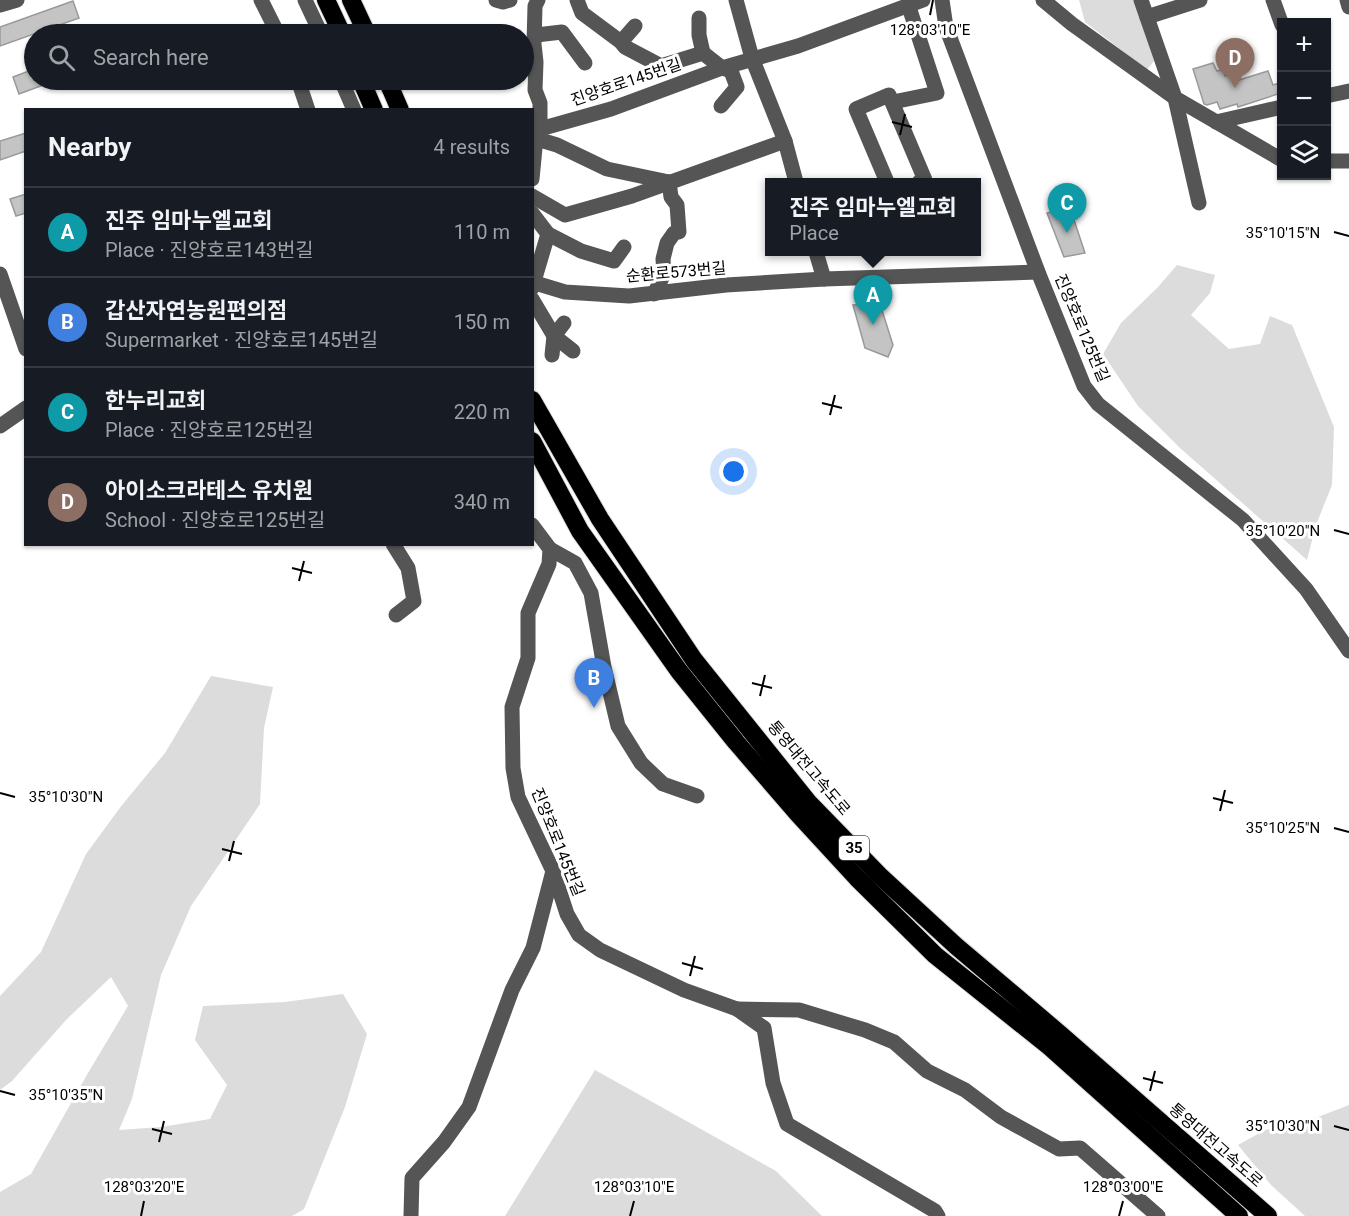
<!DOCTYPE html>
<meta charset="utf-8">
<style>
:root{--surface:#171b24;--page:#20242c;--text:#f1f3f6;--muted:#9ea1a6;--line:#363941;--accent:#0f766e}
body{margin:0;font-family:Roboto,"Noto Sans KR",sans-serif;background:var(--page);color:var(--text)}
.controls{position:absolute;right:18px;top:18px;display:grid;overflow:hidden;border-radius:0px;box-shadow:0 2px 4px #0004}
.controls button{width:54px;height:54px;display:grid;place-items:center;padding:0;border:0;border-bottom:2px solid var(--line);background:var(--surface);color:var(--text);font:30px sans-serif}
.you{position:absolute;left:734px;top:472px;width:21px;height:21px;margin:-15px;border:4px solid #fff;border-radius:50%;background:#1a73e8;box-shadow:0 0 0 9px #1a73e833}
.badge{display:grid;place-items:center;width:39px;height:39px;border-radius:50%;background:var(--accent);color:#fff;font-size:20px;font-weight:700}
.pin{position:absolute;translate:-50% -50px;filter:drop-shadow(0 2px 3px #0008)}
.pin::after{content:'';position:absolute;top:32px;width:21px;height:18px;background:inherit;clip-path:polygon(0 0,100% 0,50% 100%)}
.popup{position:absolute;left:765px;top:178px;width:216px;height:78px;box-sizing:border-box;display:grid;place-content:center;border-radius:0px;background:var(--surface);filter:drop-shadow(0 2px 4px #0005);font-size:20px;white-space:nowrap;color:var(--muted)}
.popup b{font-size:22px;color:var(--text)}
.popup::after{content:'';position:absolute;left:50%;top:100%;margin-left:-12px;border:12px solid transparent;border-top-color:var(--surface)}
.list{margin:0;padding:0;list-style:none}
h2{display:flex;justify-content:space-between;align-items:center;height:78px;margin:0;padding:0 24px;font-size:26px}
h2 small{font-size:20px;font-weight:400;color:var(--muted)}
.list li{display:grid;grid-template-columns:39px 1fr auto;gap:18px;align-items:center;box-sizing:border-box;height:90px;padding:0 24px;border-top:2px solid var(--line)}
.list b{display:block;font-size:22px;white-space:nowrap}
.list p{margin:0;font-size:20px;white-space:nowrap;color:var(--muted)}
.list em{font-size:20px;font-style:normal;color:var(--muted)}
.icon{flex:none;width:33px;height:33px;fill:none;stroke:currentColor;stroke-width:2;stroke-linecap:round;stroke-linejoin:round}
.map{position:relative;flex:none;width:1349px;height:1216px;overflow:hidden}
.search{position:absolute;background:var(--surface);box-shadow:0 2px 4px #0004;left:24px;top:24px;width:510px;height:66px;display:flex;align-items:center;gap:15px;box-sizing:border-box;padding:0 21px;border-radius:33px;color:var(--muted);font-size:22px}
.panel{position:absolute;background:var(--surface);box-shadow:0 2px 4px #0004;left:24px;top:108px;width:510px;height:438px;border-radius:0px}
.map>svg:first-child{display:block}
</style>
<div class="map">
<svg width="1349" height="1216" viewBox="0 0 1349 1216">
<rect width="100%" height="100%" fill="#fff"/>
<g fill="#dcdcdc">
<polygon points="1079,0 1134,0 1154,61 1147,70 1085,22"/>
<polygon points="1177,265 1215,275 1210,293 1191,315 1229,349 1260,344 1270,316 1292,325 1334,427 1332,485 1316,525 1307,560 1180,448 1138,406 1103,354 1121,323 1158,287"/>
<polygon points="211,676 273,687 264,728 260,804 191,906 161,975 132,1099 119,1130 161,1127 210,1119 227,1085 195,1040 203,1006 285,1002 343,994 367,1034 345,1107 304,1209 292,1216 0,1216 0,1192 31,1174 88,1073 128,1006 111,977 66,1020 12,1081 0,1090 0,996 41,952 86,854 122,805 165,753"/>
<polygon points="595,1070 776,1171 822,1216 505,1216"/>
<polygon points="1349,1105 1349,1216 1305,1216 1271,1185 1238,1145 1265,1130 1318,1117"/>
</g>
<g fill="#c4c4c4" stroke="#999" stroke-width="1.5">
<polygon points="73,1 79,18 0,46 0,27"/>
<polygon points="1213,63 1217,71 1223,69 1225,76 1236,72 1239,80 1268,71 1273,85 1279,83 1281,93 1238,107 1237,104 1220,109 1217,102 1207,105 1204,104 1193,69"/>
<polygon points="34,69 34,80 54,81 19,94 13,77"/>
<polygon points="26,133 26,151 0,160 0,141"/>
<polygon points="26,194 26,213 16,216 10,199"/>
<polygon points="1070,208 1085,253 1064,257 1047,213"/>
<polygon points="880,304 893,345 888,357 865,348 853,305"/>
</g>
<g fill="none" stroke-linecap="round" stroke-linejoin="round">
<g stroke="#dbdbdb" stroke-width="20">
<g id="highway">
<polyline points="326,0 342,34"/>
<polyline points="351,0 367,34"/>
<polyline points="361,80 374,110"/>
<polyline points="387,80 400,110"/>
<polyline points="532,400 600,519 694,660 808,802 879,875 956,946 1061,1035 1268,1216"/>
<polyline points="532,441 580,531 679,671 736,742 798,814 857,878 935,955 1050,1047 1239,1216"/>
</g>
</g>
<g stroke="#555" stroke-width="15">
<polyline points="261,0 278,34"/>
<polyline points="305,0 321,34"/>
<polyline points="496,0 503,2 510,0"/>
<polyline points="577,0 582,13 621,42 625,47 661,66 703,53 722,68 731,71 737,87 721,106"/>
<polyline points="736,0 752,58 785,141 796,182"/>
<polyline points="942,0 946,27 1038,272 1084,386 1098,404 1243,520 1306,589 1349,651"/>
<polyline points="1043,0 1072,24 1175,98 1199,203"/>
<polyline points="1141,0 1175,98 1282,160"/>
<polyline points="1273,0 1282,25"/>
<polyline points="1347,0 1349,7"/>
<polyline points="0,5 17,0"/>
<polyline points="1147,17 1200,0"/>
<polyline points="699,18 699,35 703,53"/>
<polyline points="536,35 562,32 585,63"/>
<polyline points="621,42 635,26"/>
<polyline points="298,80 308,110"/>
<polyline points="341,80 354,110"/>
<polyline points="1326,96 1349,91"/>
<polyline points="893,102 937,93 908,4"/>
<polyline points="1216,122 1282,107"/>
<polyline points="540,129 611,109 722,68 798,46 923,0"/>
<polyline points="539,135 537,139 557,145 607,169 669,182"/>
<polyline points="1326,161 1349,161"/>
<polyline points="532,179 535,148 540,129 540,103 535,90 536,62 534,44 535,6 538,0"/>
<polyline points="887,182 856,109 889,95 925,180 919,182"/>
<polyline points="532,196 565,215 632,196 785,141"/>
<polyline points="532,213 548,234 532,288"/>
<polyline points="548,234 581,251 614,261 624,247"/>
<polyline points="816,252 824,279"/>
<polyline points="0,274 26,349"/>
<polyline points="532,282 565,292 629,296 726,285 824,279 1038,272"/>
<polyline points="654,294 664,274 663,259 667,243 674,233 679,232 677,205 671,197 669,182"/>
<polyline points="532,299 554,336 564,323"/>
<polyline points="552,355 554,336 573,351"/>
<polyline points="0,426 26,408"/>
<polyline points="532,525 550,549 549,564 528,613 528,658 512,707 513,768 518,797 553,871 567,914 579,935 600,950 684,990 737,1009 764,1028 773,1083 787,1124 935,1211 938,1216"/>
<polyline points="393,544 408,568 414,601 396,615"/>
<polyline points="550,549 575,563 591,593 604,667 618,726 641,763 663,784 697,796"/>
<polyline points="737,1009 799,1010 865,1030 894,1042 927,1071 965,1090 1001,1117 1059,1149 1080,1148 1158,1216"/>
<polyline points="411,1216 412,1178 444,1142 469,1107 512,990 533,948 553,871"/>
</g>
<use href="#highway" stroke="#000" stroke-width="18"/>
</g>
<path fill="none" stroke="#000" stroke-width="2" d="M930,15l3,-15M892,122l20,5M900,135l5,-21M1334,232l15,4M822,403l20,5M830,415l5,-20M1334,530l15,4M292,568l20,5M299,581l5,-20M752,683l20,5M760,696l5,-21M0,793l15,4M1213,798l20,5M1220,811l5,-21M1334,828l15,4M222,849l20,5M229,861l5,-20M682,963l21,6M690,976l5,-20M1143,1078l20,5M0,1091l15,4M1150,1091l5,-20M1334,1126l15,4M152,1129l20,5M159,1142l5,-21M141,1216l3,-15M630,1216l4,-15M1119,1216l4,-15"/>
<g text-anchor="middle" dominant-baseline="central" stroke-width="6" stroke-linejoin="round" paint-order="stroke">
<rect fill="#fff" stroke="#4c4c4c" stroke-width="1.5" x="839" y="836" width="30" height="24" rx="4.5"/>
<g font-size="15" font-weight="bold" fill="#000">
<text x="854" y="848">35</text>
</g>
<g font-size="16" fill="#000" stroke="#fff">
<text transform="translate(626 82) rotate(-19)">진양호로145번길</text>
<text transform="translate(676 272) rotate(-5)">순환로573번길</text>
<text transform="translate(1082 328) rotate(67)">진양호로125번길</text>
<text transform="translate(809 768) rotate(50)">통영대전고속도로</text>
<text transform="translate(558 842) rotate(68)">진양호로145번길</text>
<text transform="translate(1216 1145) rotate(41)">통영대전고속도로</text>
</g>
</g>
<g font-size="15" text-anchor="middle" fill="#000" stroke="#fff" stroke-width="6" stroke-linejoin="round" paint-order="stroke">
<text x="930" y="35">128°03'10"E</text>
<text x="1283" y="238">35°10'15"N</text>
<text x="1283" y="536">35°10'20"N</text>
<text x="66" y="802">35°10'30"N</text>
<text x="1283" y="833">35°10'25"N</text>
<text x="66" y="1100">35°10'35"N</text>
<text x="1283" y="1131">35°10'30"N</text>
<text x="144" y="1192">128°03'20"E</text>
<text x="634" y="1192">128°03'10"E</text>
<text x="1123" y="1192">128°03'00"E</text>
</g>
</svg>
<div class="controls">
<button>+</button>
<button>−</button>
<button><svg class="icon" aria-label="layers" viewBox="0 0 24 24"><path d="M12 4l9 5-9 5-9-5zM3 14l9 5 9-5"/></svg></button>
</div>
<div class="you"></div>
<div class="pin badge" style="left:873px;top:325px;background:#0f9aa8">A</div>
<div class="popup"><b>진주 임마누엘교회</b>Place</div>
<div class="pin badge" style="left:594px;top:708px;background:#3f7fe0">B</div>
<div class="pin badge" style="left:1067px;top:233px;background:#0f9aa8">C</div>
<div class="pin badge" style="left:1235px;top:88px;background:#8d6e63">D</div>
<div class="search"><svg class="icon" aria-label="search" viewBox="0 0 24 24"><circle cx="10" cy="10" r="6"/><path d="M15 15l6 6"/></svg>Search here</div>
<section class="panel">
<h2>Nearby<small>4 results</small></h2>
<ul class="list">
<li><span class="badge" style="background:#0f9aa8">A</span><div><b>진주 임마누엘교회</b><p>Place · 진양호로143번길</p></div><em>110 m</em></li>
<li><span class="badge" style="background:#3f7fe0">B</span><div><b>갑산자연농원편의점</b><p>Supermarket · 진양호로145번길</p></div><em>150 m</em></li>
<li><span class="badge" style="background:#0f9aa8">C</span><div><b>한누리교회</b><p>Place · 진양호로125번길</p></div><em>220 m</em></li>
<li><span class="badge" style="background:#8d6e63">D</span><div><b>아이소크라테스 유치원</b><p>School · 진양호로125번길</p></div><em>340 m</em></li>
</ul>
</section>
</div>
